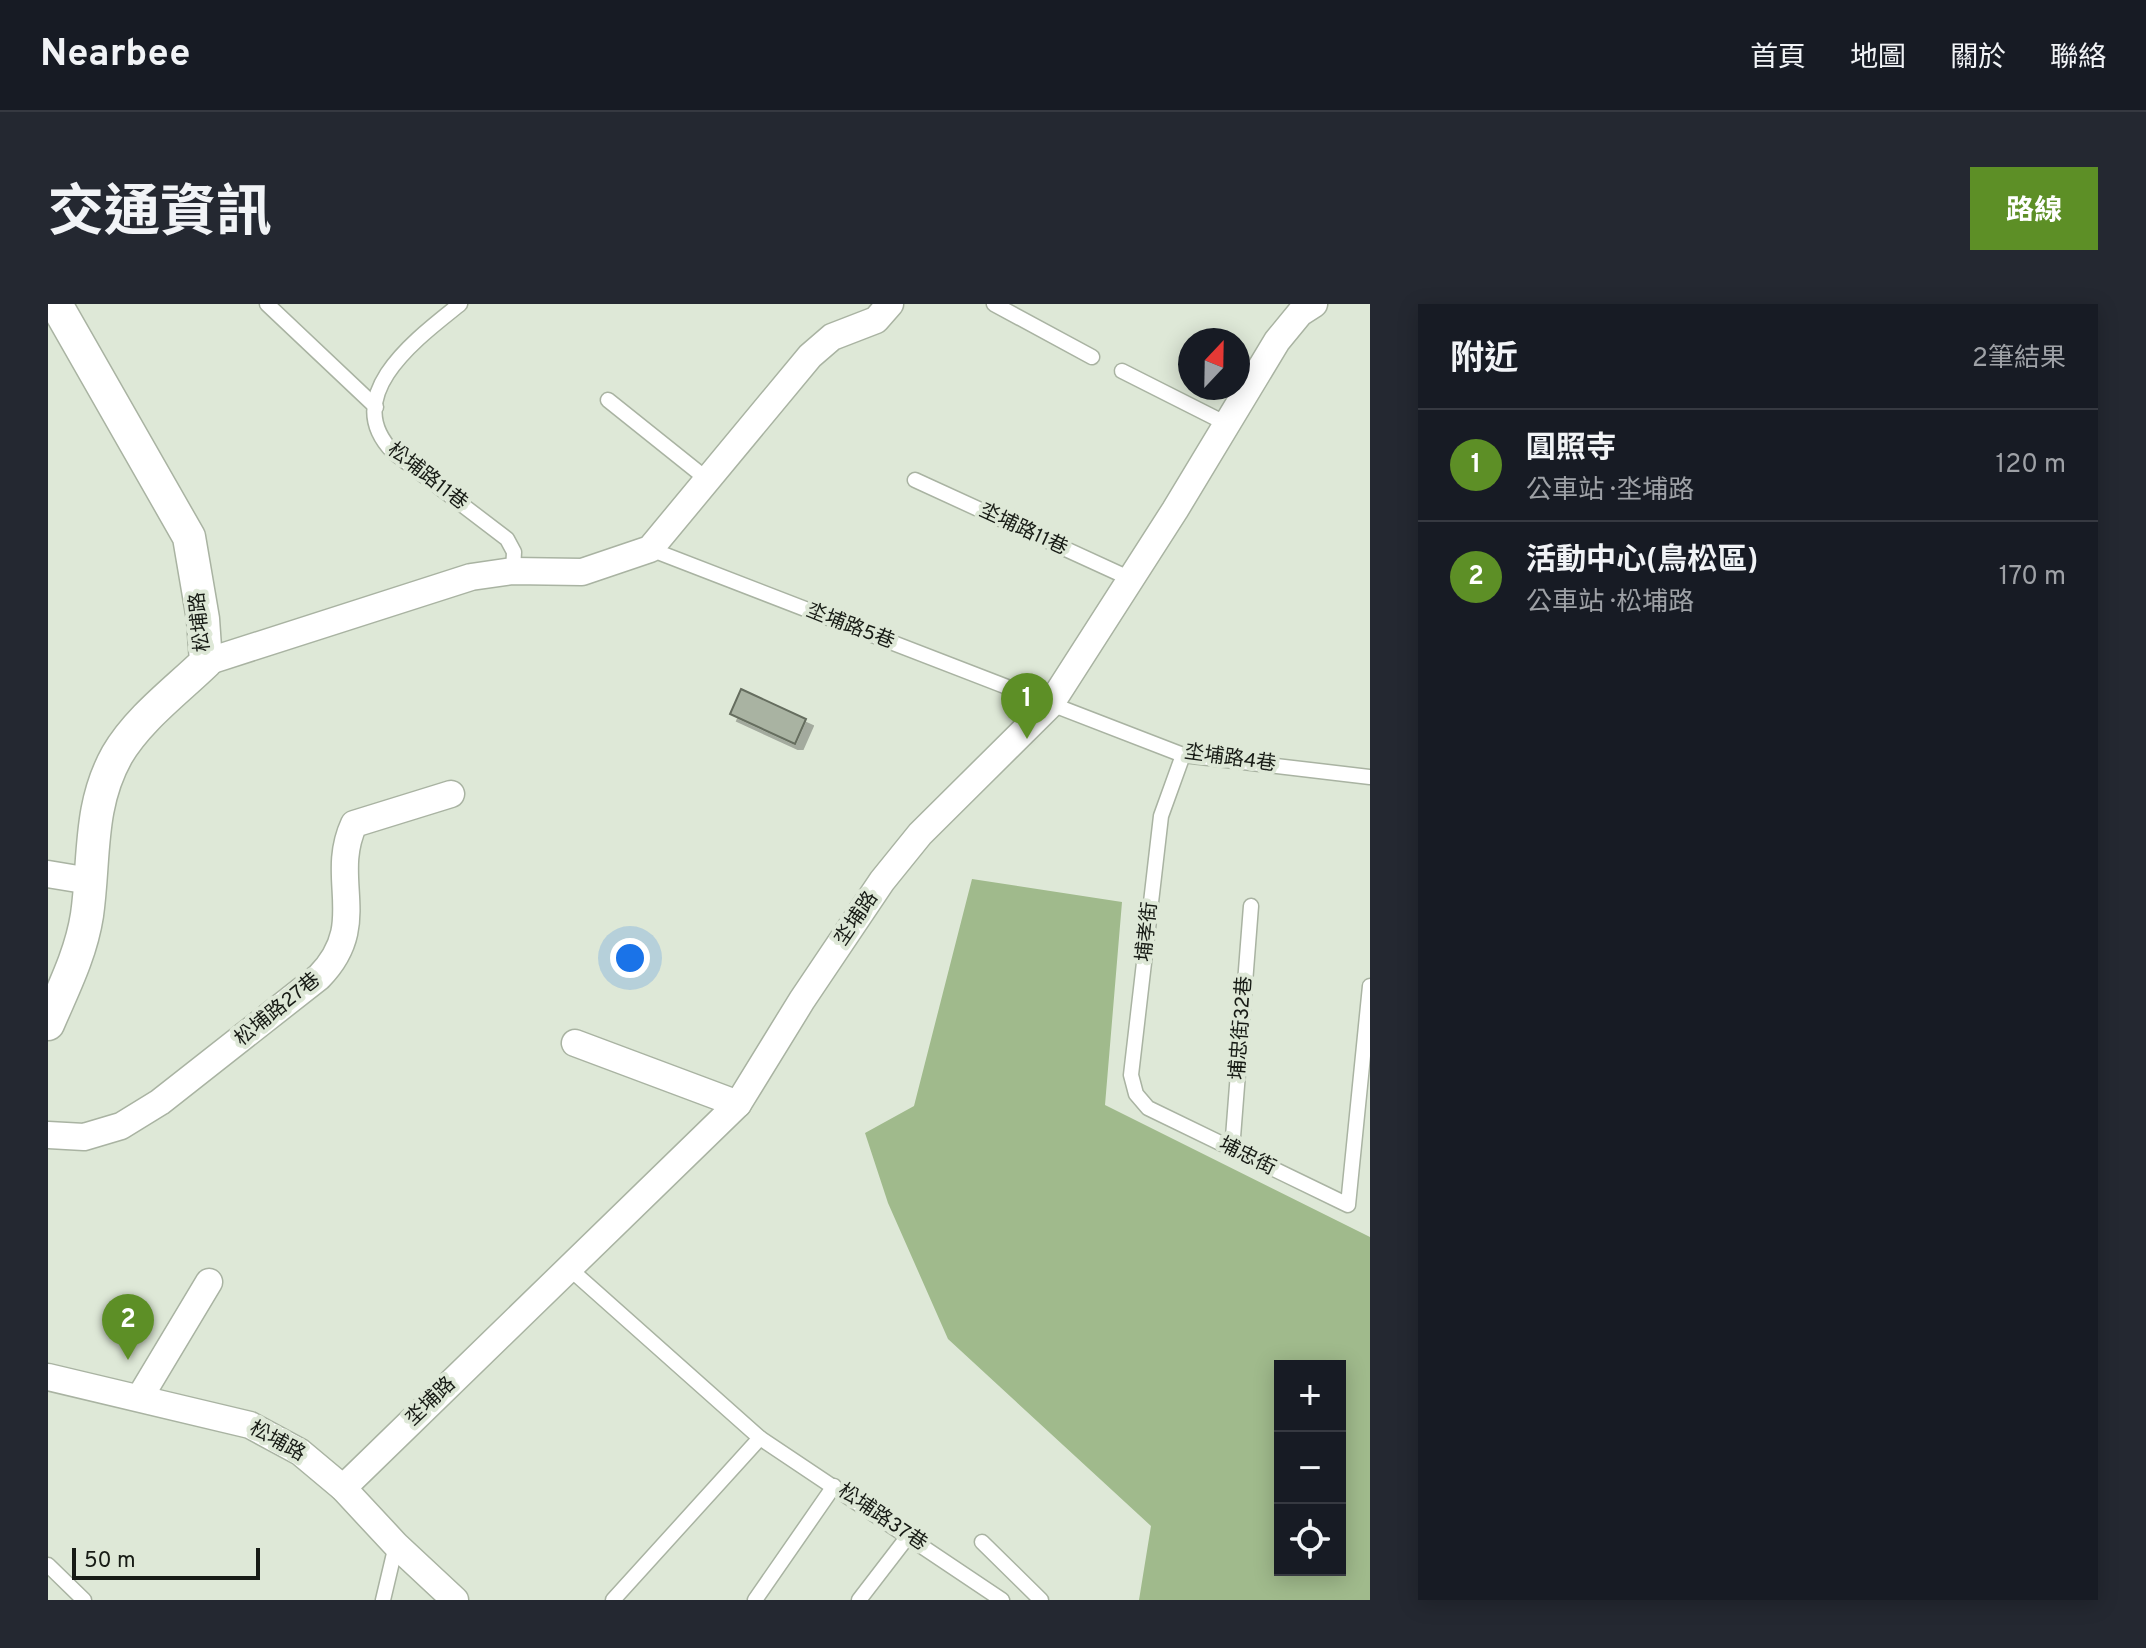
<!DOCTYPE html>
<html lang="zh-TW">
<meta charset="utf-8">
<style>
:root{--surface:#171b24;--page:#242831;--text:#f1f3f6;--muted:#9ea1a6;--line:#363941;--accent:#5d8f26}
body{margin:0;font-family:Overpass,"Noto Sans TC",sans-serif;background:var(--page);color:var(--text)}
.controls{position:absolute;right:24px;bottom:24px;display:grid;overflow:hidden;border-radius:0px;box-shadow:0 4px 20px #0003}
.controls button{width:72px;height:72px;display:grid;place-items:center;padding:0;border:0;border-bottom:2px solid var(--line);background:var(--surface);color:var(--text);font:40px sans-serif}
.compass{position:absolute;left:1130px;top:24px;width:72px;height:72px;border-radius:50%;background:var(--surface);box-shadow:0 4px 20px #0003;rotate:22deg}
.scale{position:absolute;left:24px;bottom:20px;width:188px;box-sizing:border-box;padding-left:8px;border:4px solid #171b15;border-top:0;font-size:22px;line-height:28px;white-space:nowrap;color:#171b15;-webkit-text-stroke:6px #dee8d7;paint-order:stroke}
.you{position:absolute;left:582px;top:654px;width:28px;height:28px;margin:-20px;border:6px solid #fff;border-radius:50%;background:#1a73e8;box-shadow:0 0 0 12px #1a73e833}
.badge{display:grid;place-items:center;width:52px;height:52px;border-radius:50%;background:var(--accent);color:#fff;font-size:26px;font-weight:700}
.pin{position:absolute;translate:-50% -66px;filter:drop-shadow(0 2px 4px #0008)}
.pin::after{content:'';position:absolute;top:42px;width:28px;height:24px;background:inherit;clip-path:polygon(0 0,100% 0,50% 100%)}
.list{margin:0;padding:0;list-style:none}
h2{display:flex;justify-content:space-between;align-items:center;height:104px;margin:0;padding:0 32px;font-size:34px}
h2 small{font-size:26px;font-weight:400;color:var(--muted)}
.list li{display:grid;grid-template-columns:52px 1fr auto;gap:24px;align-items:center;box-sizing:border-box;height:112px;padding:0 32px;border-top:2px solid var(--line)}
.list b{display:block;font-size:30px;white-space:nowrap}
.list p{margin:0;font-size:26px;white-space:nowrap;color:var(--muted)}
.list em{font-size:26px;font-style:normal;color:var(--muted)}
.icon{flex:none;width:44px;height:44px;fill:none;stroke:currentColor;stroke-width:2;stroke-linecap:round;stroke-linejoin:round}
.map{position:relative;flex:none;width:1322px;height:1296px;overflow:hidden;border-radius:0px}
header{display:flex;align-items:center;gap:48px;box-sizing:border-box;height:112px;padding:0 40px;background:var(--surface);border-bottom:2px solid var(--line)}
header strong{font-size:38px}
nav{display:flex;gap:44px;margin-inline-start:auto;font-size:28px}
.intro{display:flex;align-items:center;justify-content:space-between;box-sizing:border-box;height:192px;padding:0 48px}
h1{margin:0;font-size:56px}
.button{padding:20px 36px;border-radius:0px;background:var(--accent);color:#fff;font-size:28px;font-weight:700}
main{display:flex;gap:48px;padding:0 48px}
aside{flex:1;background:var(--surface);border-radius:0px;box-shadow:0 4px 20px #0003}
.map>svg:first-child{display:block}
</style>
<header>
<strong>Nearbee</strong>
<nav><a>首頁</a><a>地圖</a><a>關於</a><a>聯絡</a></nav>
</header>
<div class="intro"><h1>交通資訊</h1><a class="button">路線</a></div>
<main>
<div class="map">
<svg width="1322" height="1296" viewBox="0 0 1322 1296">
<defs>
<filter id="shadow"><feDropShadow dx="7" dy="7" stdDeviation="0" flood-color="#0004"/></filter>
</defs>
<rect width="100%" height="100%" fill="#dee8d7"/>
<path fill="#a0ba8c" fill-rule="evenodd" d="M924,575l150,23 -17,203 265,132v363h-231l12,-74 -203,-187 -60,-136 -23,-70 49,-27zM1232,1062h60v204h-60z"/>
<polygon fill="#a9b3a2" stroke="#656d5e" stroke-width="2" filter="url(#shadow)" points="693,385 758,415 747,440 682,410"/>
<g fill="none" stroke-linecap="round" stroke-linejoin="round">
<g stroke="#a9b3a2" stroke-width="17">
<g id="service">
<polyline points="219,0 328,103"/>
<path d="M412,0c-41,33 -122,91 -67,148l114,87 7,13 -1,19"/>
<polyline points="946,0 1044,53"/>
<polyline points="1074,67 1179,120"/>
<polyline points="560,96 660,176"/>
<polyline points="867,176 1083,275"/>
<polyline points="602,245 1135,451 1322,473"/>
<polyline points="1135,451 1113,512 1083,771 1088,790 1100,804 1300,901 1322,682"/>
<polyline points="1184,846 1203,602"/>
<polyline points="522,965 712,1134 565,1296"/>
<polyline points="712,1134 954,1296"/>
<polyline points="934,1238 993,1296"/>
<polyline points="0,1261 36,1296"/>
<polyline points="335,1296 348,1241"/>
<polyline points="707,1296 786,1182"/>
<polyline points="811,1296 861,1231"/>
</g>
</g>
<g stroke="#a9b3a2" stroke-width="29">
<g id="minor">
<polyline points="158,358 423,273 465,267 534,268 602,245 762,52 784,33 828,16 842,0"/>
<polyline points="0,570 42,577"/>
<polyline points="527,739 690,800"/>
<path d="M0,831l36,2 37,-11 39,-24 159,-125c52,-53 9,-97 35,-153l97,-30"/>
<polyline points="0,1073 202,1121 252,1148 295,1184 348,1241 407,1296"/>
<polyline points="92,1093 161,978"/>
<polyline points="295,1184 690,800 754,696 834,577 872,530 1002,401 1127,206 1229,37 1252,9 1266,0"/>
</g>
</g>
<g stroke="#a9b3a2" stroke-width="35">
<path id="tertiary" d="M0,720c15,-35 33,-70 39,-109 8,-56 1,-108 30,-160 21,-36 59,-64 89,-93l-3,-43 -14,-82 -133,-233"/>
</g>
<use href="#service" stroke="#fff" stroke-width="14"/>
<use href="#minor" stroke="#fff" stroke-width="26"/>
<use href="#tertiary" stroke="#fff" stroke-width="32"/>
</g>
<g text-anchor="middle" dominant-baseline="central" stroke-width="8" stroke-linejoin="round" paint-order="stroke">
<g font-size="20" fill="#171b15" stroke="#dee8d7">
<text transform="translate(379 173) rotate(38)">松埔路11巷</text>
<text transform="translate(975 226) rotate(25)">坔埔路11巷</text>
<text transform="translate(153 318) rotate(-96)">松埔路</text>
<text transform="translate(802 323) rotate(21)">坔埔路5巷</text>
<text transform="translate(1182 455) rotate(8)">坔埔路4巷</text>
<text transform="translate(809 615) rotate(-56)">坔埔路</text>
<text transform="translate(1100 628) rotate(-84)">埔孝街</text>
<text transform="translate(230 706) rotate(-39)">松埔路27巷</text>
<text transform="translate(1194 724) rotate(-86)">埔忠街32巷</text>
<text transform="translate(1199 853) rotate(26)">埔忠街</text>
<text transform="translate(383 1098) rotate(-44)">坔埔路</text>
<text transform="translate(229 1138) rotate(29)">松埔路</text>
<text transform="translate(834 1214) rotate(34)">松埔路37巷</text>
</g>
</g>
</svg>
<div class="controls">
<button>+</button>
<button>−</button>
<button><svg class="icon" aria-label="locate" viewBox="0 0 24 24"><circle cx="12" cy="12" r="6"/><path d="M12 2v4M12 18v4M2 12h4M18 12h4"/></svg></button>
</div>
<svg class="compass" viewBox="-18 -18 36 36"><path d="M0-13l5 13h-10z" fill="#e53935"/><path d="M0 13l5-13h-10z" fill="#9ea1a6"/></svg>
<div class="scale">50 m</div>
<div class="you"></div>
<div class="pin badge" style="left:979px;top:435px">1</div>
<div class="pin badge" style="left:80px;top:1056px">2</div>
</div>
<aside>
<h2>附近<small>2筆結果</small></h2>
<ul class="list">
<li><span class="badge">1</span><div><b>圓照寺</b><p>公車站 · 坔埔路</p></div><em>120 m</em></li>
<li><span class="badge">2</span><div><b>活動中心(鳥松區)</b><p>公車站 · 松埔路</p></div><em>170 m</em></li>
</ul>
</aside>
</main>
